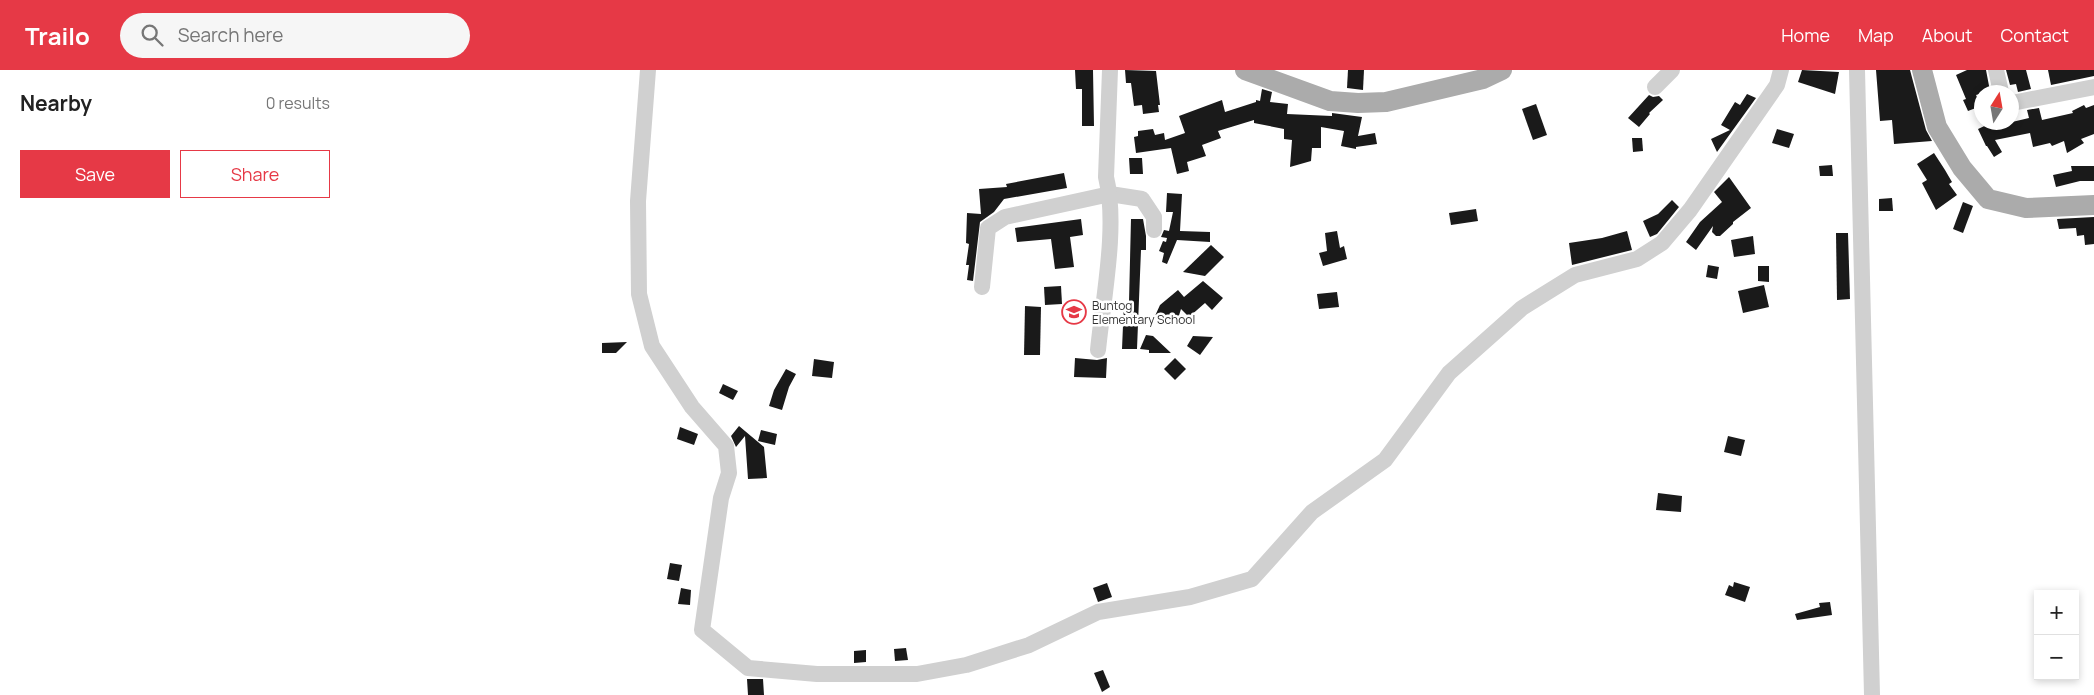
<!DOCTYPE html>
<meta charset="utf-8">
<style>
:root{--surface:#fff;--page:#f6f6f6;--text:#222;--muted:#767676;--line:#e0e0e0;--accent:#e63946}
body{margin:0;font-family:Manrope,sans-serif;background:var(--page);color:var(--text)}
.controls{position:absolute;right:15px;bottom:15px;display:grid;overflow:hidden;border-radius:0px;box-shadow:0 2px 8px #0003}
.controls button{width:45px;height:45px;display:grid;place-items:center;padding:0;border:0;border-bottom:1px solid var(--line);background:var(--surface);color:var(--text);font:25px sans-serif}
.compass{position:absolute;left:1624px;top:15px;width:45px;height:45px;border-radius:50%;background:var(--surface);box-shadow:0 2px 8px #0003;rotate:11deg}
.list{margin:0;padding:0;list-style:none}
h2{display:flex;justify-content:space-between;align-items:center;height:65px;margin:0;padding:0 20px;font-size:21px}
h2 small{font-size:16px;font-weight:400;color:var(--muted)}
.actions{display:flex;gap:10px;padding:15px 20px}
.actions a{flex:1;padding:11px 0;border:1px solid var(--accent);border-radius:0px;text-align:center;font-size:18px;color:var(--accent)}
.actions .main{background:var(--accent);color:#fff}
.icon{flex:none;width:28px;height:28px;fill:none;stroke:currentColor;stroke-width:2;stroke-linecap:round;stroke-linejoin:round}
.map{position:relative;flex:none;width:1744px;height:625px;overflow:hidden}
header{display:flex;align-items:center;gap:30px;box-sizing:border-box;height:70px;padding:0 25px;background:var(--accent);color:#fff}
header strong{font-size:24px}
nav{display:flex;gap:28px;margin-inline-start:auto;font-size:18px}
.search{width:350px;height:45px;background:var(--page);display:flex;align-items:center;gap:12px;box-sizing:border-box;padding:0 18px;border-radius:28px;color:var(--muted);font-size:19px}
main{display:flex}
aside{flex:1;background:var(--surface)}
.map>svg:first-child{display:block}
</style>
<header>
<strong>Trailo</strong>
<div class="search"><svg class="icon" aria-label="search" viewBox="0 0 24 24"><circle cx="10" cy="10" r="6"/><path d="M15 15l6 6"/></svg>Search here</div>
<nav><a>Home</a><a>Map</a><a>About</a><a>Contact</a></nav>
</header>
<main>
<aside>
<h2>Nearby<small>0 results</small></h2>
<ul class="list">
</ul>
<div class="actions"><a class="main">Save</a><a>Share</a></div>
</aside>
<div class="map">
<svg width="1744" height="625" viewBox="0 0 1744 625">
<rect width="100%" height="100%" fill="#fff"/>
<g fill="#1a1a1a">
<polygon points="725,0 743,0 744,56 732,56 732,19 726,19"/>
<polygon points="775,0 806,1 810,35 808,35 809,42 793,44 792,35 784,36 781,13 776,13"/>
<polygon points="998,0 1014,0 1013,20 997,18"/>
<polygon points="1452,0 1489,2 1485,24 1448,12"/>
<polygon points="1526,0 1560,0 1576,60 1582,71 1544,74 1542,50 1530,51"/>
<polygon points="1617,0 1636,0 1640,21 1626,25 1631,36 1618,41 1613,30 1616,29 1606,5"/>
<polygon points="1656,0 1676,0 1681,19 1668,22 1666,14 1660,15"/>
<polygon points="1698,0 1744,0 1744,6 1701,15"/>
<polygon points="912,19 922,22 920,32 938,34 937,44 982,46 982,43 1012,47 1008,66 1025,63 1027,74 1006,77 1006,79 991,76 994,61 971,57 971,78 962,78 961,91 940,97 942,70 934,69 934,59 904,53 904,50 868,61 871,68 852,75 856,86 837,92 839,101 827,104 821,78 786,83 784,67 788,66 788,61 803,59 805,65 814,63 815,70 835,63 829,46 872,30 875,42 906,32 906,30 910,31"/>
<polygon points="1397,24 1406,28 1367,82 1361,69 1380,60 1371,55 1385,32 1390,35"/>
<polygon points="1299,25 1303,27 1309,26 1313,30 1299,43 1300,44 1289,57 1278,48"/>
<polygon points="1186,34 1197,65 1183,70 1172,39"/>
<polygon points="1734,35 1736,38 1744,35 1744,64 1731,69 1734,73 1717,83 1714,71 1702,76 1700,73 1683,77 1680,63 1645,70 1652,82 1644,87 1637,76 1636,76 1628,59 1643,52 1662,52 1679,48 1677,40 1689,38 1692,50 1723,43 1722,41"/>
<polygon points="1427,59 1444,64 1439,78 1422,73"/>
<polygon points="1282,68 1292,68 1293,81 1283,82"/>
<polygon points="1584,83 1595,100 1602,112 1599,114 1607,125 1586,140 1572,113 1577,110 1567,94"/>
<polygon points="779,88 792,88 793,104 780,104"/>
<polygon points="1482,95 1483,106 1470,106 1469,96"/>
<polygon points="1721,96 1744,96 1744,111 1730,111 1706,117 1703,105 1722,101"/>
<polygon points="714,103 717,118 654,129 644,142 630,152 623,211 617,210 619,195 616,195 619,174 616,173 617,143 631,144 629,119 657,117 656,114"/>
<polygon points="1379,107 1401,138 1383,152 1383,154 1370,166 1366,166 1362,162 1363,156 1346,180 1336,172 1350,152 1372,132 1364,122"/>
<polygon points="817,123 832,124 830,161 860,162 860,172 827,170 817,194 812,192 814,183 809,181 813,171 816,172 817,168 811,167 814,160 819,161 823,142 816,142"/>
<polygon points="1542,128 1543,141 1529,141 1529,129"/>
<polygon points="1322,130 1329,137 1307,164 1300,167 1293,151 1308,144"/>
<polygon points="1613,132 1623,136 1613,163 1603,159"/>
<polygon points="1126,139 1128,151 1101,155 1099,143"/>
<polygon points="1744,147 1744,174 1735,175 1734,165 1727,166 1726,158 1709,159 1707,149"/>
<polygon points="731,149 733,165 720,167 724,197 705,199 701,169 667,172 665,158"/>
<polygon points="781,149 793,149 796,166 796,180 791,180 787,279 772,279 774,232 779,232"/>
<polygon points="987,161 990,178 994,176 997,189 973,196 969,183 977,181 975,163"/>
<polygon points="1277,161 1282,180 1222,195 1219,173 1252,168"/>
<polygon points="1486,163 1498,163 1500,229 1487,230"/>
<polygon points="1403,166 1405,184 1384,187 1381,170"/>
<polygon points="861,175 874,187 855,206 833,202"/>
<polygon points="1358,195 1369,197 1367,209 1356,207"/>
<polygon points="1408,196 1419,196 1419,212 1408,211"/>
<polygon points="853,211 873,228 862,240 855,233 839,247 831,239 826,255 805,246 810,235 828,220 834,227"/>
<polygon points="1414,215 1419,237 1393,243 1388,221"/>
<polygon points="711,216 712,234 695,235 694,217"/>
<polygon points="987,222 989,237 969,239 967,224"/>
<polygon points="675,236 691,237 690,285 674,285"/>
<polygon points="796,265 803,266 821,283 799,283 799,280 790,279"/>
<polygon points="843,266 863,267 850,285 837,276"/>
<polygon points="277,272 266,283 252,283 252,273"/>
<polygon points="725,288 747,290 757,288 756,308 724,307"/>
<polygon points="825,288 836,299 825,310 814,299"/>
<polygon points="464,289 484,292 482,308 462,306"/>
<polygon points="436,299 446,304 439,317 432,340 419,336 424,320"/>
<polygon points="373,314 388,321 383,330 369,323"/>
<polygon points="389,356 414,377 417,408 398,409 395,366 386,377 381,366"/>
<polygon points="330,357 348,364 344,375 327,369"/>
<polygon points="411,360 427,364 425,375 408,371"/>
<polygon points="1378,366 1395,370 1391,386 1374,382"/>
<polygon points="1308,423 1332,426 1331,442 1306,440"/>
<polygon points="320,493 332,495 329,511 317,509"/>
<polygon points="1384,512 1400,517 1395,532 1375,525 1379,515 1383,517"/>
<polygon points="757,513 762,527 748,532 743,518"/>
<polygon points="331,518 341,520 340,535 328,534"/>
<polygon points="1480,532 1482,545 1447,550 1445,544 1470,537 1469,533"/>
<polygon points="556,578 558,590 545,591 544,579"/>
<polygon points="516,580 516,592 504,593 504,581"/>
<polygon points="753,600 760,617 752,622 744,603"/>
<polygon points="397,609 413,609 414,625 398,625"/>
</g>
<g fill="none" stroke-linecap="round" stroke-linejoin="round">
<g stroke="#d0d0d0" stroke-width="16">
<polyline points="298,0 288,131 289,224 302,276 342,337 376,376 379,403 371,428 352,560 398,598 467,604 567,604 616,595 679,575 748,542 840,527 902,509 962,442 1035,390 1099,303 1172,238 1225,205 1287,189 1312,173 1340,140 1427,15 1431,0"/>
<polyline points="1507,0 1522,625"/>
<polyline points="1646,0 1651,22"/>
<polyline points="1305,17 1322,0"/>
<polyline points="1662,33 1744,17"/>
<polyline points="632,217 638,158 655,147 760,124 792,129 804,147 804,160"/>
<path d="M748,280c5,-51 20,-124 8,-173l4,-107"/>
</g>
<g stroke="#ababab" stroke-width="20">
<polyline points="895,0 980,31 1008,33 1036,32 1133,9 1152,0"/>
<polyline points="1572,0 1587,57 1612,98 1638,129 1676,138 1744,135"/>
</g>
</g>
<defs>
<g id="school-ring" transform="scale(1.25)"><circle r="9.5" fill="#fff" stroke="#e63946" stroke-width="1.5"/><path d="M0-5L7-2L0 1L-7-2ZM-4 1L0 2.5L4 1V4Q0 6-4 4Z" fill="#e63946"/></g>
</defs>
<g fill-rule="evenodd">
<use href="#school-ring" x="724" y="242"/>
</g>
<g text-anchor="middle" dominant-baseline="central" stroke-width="5" stroke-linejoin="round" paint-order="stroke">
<g font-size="12" fill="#333" stroke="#fff" text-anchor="start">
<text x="742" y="235">Buntog<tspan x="742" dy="14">Elementary School</tspan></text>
</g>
</g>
</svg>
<div class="controls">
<button>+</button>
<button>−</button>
</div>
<svg class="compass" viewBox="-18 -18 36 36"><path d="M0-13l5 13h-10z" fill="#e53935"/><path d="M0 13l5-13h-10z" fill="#767676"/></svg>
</div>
</main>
